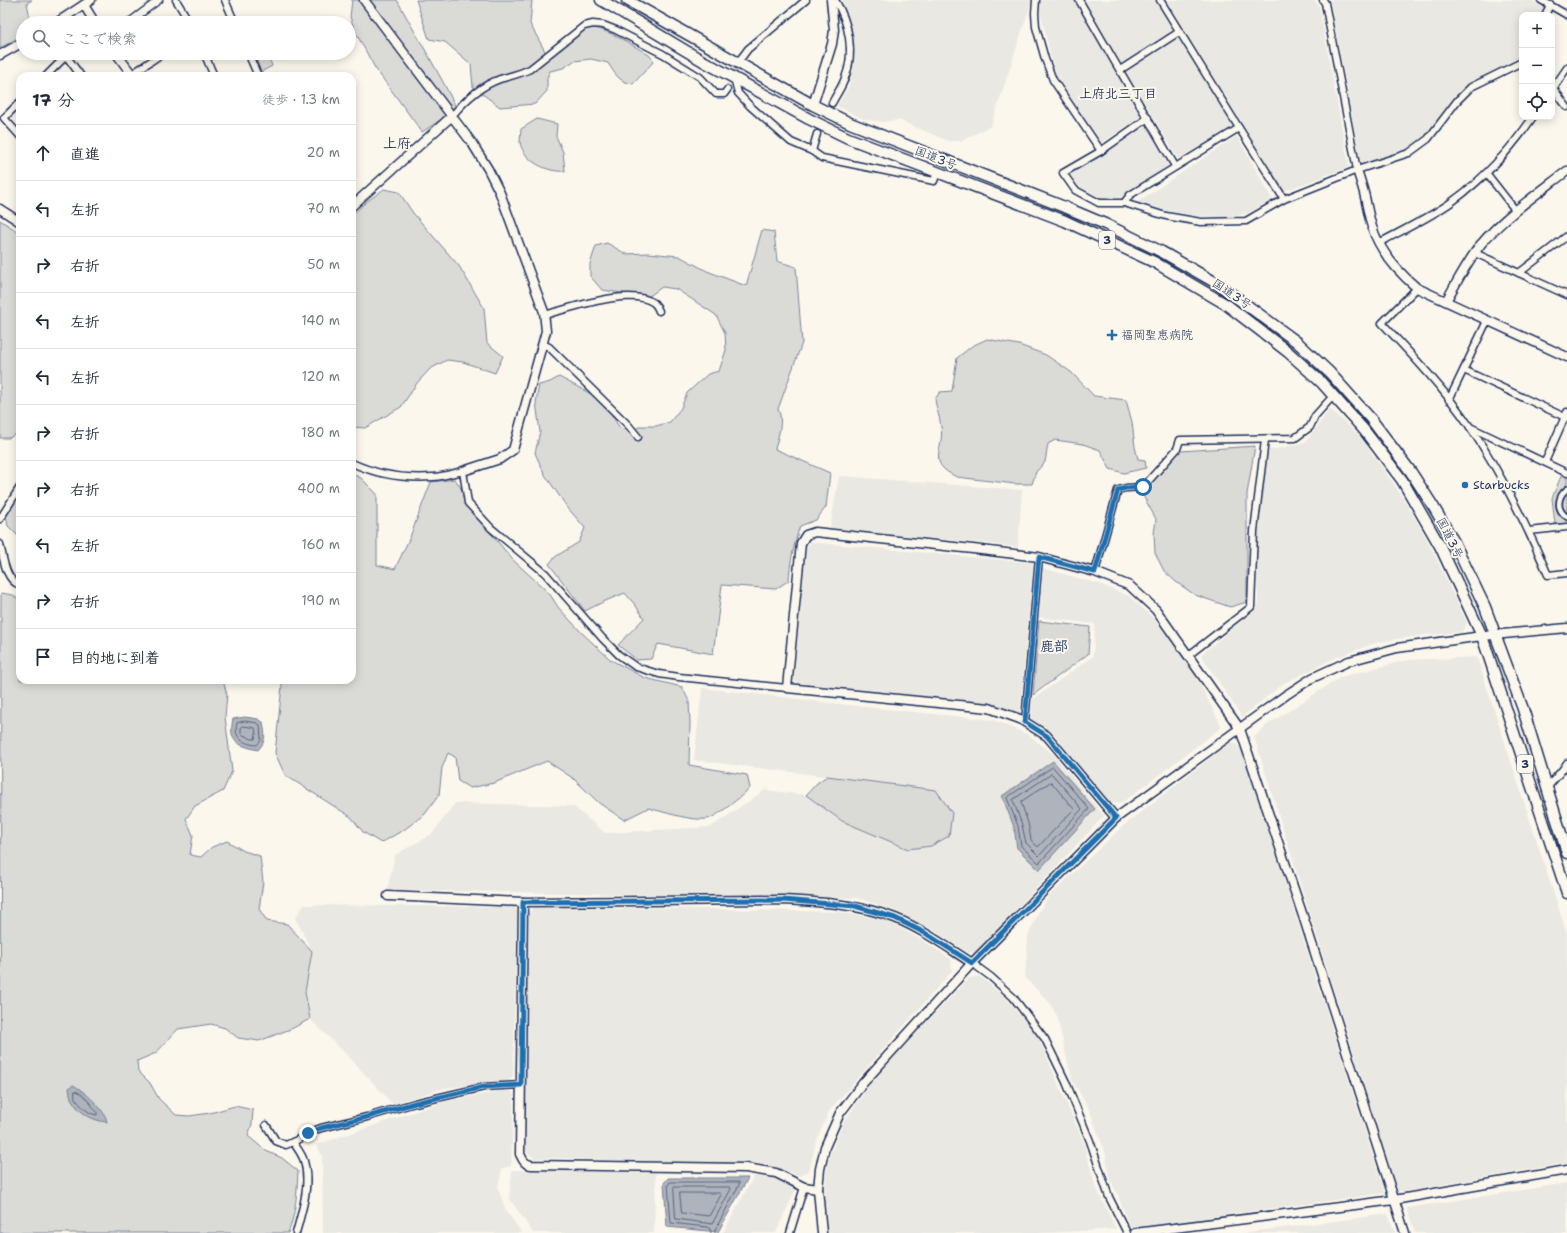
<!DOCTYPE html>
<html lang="ja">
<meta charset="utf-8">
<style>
:root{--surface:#fff;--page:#f6f6f7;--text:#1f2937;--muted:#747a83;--line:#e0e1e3}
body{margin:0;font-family:"Shantell Sans","Klee One",sans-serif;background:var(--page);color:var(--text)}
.controls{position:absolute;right:12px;top:12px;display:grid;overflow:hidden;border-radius:8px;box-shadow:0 2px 10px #0003}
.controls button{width:36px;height:36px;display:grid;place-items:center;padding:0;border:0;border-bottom:1px solid var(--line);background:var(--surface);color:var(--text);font:20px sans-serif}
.stop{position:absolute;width:12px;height:12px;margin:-9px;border:3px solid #1f6fb2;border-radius:50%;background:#fff}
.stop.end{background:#1f6fb2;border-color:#fff;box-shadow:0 1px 4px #0008}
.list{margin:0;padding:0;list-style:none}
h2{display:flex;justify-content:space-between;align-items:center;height:52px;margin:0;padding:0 16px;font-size:17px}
h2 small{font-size:13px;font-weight:400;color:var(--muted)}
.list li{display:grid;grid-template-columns:26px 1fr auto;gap:12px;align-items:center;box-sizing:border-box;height:56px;padding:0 16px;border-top:1px solid var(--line)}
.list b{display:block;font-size:15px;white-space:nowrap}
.list em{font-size:13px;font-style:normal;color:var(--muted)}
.icon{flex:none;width:22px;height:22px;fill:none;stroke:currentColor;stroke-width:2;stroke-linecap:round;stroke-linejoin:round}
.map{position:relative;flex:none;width:1567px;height:1233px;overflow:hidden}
.search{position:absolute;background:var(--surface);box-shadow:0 2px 10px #0003;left:16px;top:16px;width:340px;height:44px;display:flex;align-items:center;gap:10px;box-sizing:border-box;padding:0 14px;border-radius:22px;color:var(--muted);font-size:15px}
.panel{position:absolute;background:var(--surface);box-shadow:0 2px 10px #0003;left:16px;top:72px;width:340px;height:612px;border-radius:12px}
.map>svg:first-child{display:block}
</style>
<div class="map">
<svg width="1567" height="1233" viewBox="0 0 1567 1233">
<rect width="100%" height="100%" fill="#fbf7ec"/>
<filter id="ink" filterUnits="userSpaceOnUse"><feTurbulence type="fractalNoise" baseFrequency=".025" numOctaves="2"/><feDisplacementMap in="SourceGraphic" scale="8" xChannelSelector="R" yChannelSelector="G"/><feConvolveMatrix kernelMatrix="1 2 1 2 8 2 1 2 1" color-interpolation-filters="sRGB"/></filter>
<g filter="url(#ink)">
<g fill="#eae8e2">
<polygon points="842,0 1032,0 991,126 960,141 948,141 899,120 882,122 864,119 837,106 849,86 855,63 855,43 851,26"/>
<polygon points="1041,0 1074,0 1142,116 1100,144 1055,73 1039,7"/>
<polygon points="1084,0 1155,0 1233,127 1178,159"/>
<polygon points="1165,0 1314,0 1319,6 1349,167 1284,191"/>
<polygon points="1330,0 1531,0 1543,7 1540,15 1522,15 1522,52 1518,60 1470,83 1463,89 1454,99 1425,137 1411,148 1380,159 1362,164 1361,163"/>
<polygon points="1146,124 1170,164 1123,197 1101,199 1077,186 1070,174"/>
<polygon points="1237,136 1272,199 1249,213 1223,217 1191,215 1133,205"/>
<polygon points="1330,409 1359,435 1396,487 1426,537 1467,623 1462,632 1424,635 1378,642 1335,658 1284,683 1242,717 1201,655 1258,607 1256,517 1260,452 1305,443"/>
<polygon points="839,476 1022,490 1018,547 830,528"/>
<polygon points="811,542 1033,563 1020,714 990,703 797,683 794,680 806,547"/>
<polygon points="1043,568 1099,584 1129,596 1153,618 1187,659 1222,727 1123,802 1111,804 1053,733 1031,719 1032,700 1093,656 1095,624 1039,617"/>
<polygon points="1477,657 1567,934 1567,1163 1403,1192 1397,1190 1254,737 1267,725 1341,677 1407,660"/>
<polygon points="702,688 875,708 994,720 1029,735 1053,754 1104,816 976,952 968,953 932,929 898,912 858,898 387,890 395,855 432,834 455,803 573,806 605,833 711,827 765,790 806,795 842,821 936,790 694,760"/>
<polygon points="1232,741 1242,749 1385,1193 1130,1228 1117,1193 1109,1177 1106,1155 1089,1109 1072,1080 1057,1016 1049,1002 1025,978 1028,936 1039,911 1049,896 1123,826"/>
<polygon points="304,905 515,907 517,913 513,1076 509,1081 445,1088 393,1104 350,1058 310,1019 305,992 312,951 295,918"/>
<polygon points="534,907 722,909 839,912 883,919 920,939 951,959 952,971 829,1111 816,1142 809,1170 801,1176 766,1164 534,1158 525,1151 528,913"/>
<polygon points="979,976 1003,995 1037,1035 1083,1141 1095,1185 1116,1229 1046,1233 828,1233 825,1191 827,1162 843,1123 872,1081 923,1026 969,978"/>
<polygon points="509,1090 514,1094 511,1166 502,1168 498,1188 506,1211 522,1233 323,1233 322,1155 316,1145 446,1101"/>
<polygon points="512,1170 656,1173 654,1233 533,1233 509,1198"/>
<polygon points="754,1176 778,1179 796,1188 776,1233 723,1233"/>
<polygon points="1567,1183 1567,1233 1415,1233 1407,1208"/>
<polygon points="1388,1214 1395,1233 1241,1233"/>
</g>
<g fill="#dadad7" stroke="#7a849a">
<polygon points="0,0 32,0 27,3 31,23 23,23 23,35 0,48"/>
<path d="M352,0h45c20,37 42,72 60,109l-35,23 -47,-64 -19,-35 -6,-16z"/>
<path d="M416,0h116l-2,24 16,29 15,-3c6,-9 12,-18 22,-22 17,-5 52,19 66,27l5,6 -21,23c-14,-2 -18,-10 -25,-21l-17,-4 -17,2 -11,7 -13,3 -3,7v13l-12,13 -35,3 -27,-20 -2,-23 -26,-22 -16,-3z"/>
<polygon points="254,53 267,53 272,66 261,72"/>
<path d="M537,119l20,5 -1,12 7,16 2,19c-17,2 -42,-10 -45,-29 0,-4 1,-9 1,-13z"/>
<polygon points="384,189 399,192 413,213 459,266 484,308 487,343 503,356 495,373 463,362 447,360 430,369 417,383 401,407 365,428 352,427 352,215 365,203"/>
<polygon points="0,220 20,233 20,432 9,438 0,438"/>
<path d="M762,230l12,2 3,29 19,6 6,76 -24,66c6,11 0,28 -3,40l55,24 -4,34 -10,13 -16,6c-6,18 -10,35 -11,54l-13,9 -54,-4 -9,69 -55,-10 -7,15 -14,1 -19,-15 26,-27 -8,-12 -11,-13 -20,8 -20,10 -36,-47 6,-7 24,-15 6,-14 -18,-21 -22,-32 -10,-22 5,-21 -4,-30 3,-17 11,-3 9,-5 34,18 18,19 9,14 11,3 10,-5h15l14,-4 11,-14 6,-15 21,-19 11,-3 7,-21 -1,-17 -9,-18 -40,-26 -14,-2 -14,10 -46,-7 -12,-14v-12l6,-18 11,-3 19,11 22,-1 31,3 28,15 39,15z"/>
<path d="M987,339l32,6 27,10 25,17 23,24 32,4 6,22 3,25 3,12 7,1 1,8 -22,5 -14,-4 -10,-19 -17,-6 -28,-4 -7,4 -3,18 -9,10 -4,12h-17l-58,-7c-32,-14 -12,-28 -16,-50 -1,-10 -5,-18 -6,-28l5,-7 12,-1 5,-33 15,-12z"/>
<polygon points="1255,446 1247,494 1247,602 1230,607 1195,595 1176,582 1164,571 1155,553 1154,534 1156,519 1141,492 1166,462 1181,451"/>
<path d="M352,474l9,4 16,16v71l18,4 15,-32 21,-55 24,-3 33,51 25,30 36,33 9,14 23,25 30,28 34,18 37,9 7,14 1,22 -1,42 58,10 3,13c-7,7 -34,30 -43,31 -17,2 -42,-7 -59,-11l-24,12 -25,-17 -25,-24 -27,-18 -53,22 -24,5 -12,-7 -3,-24 -7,-4 -6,15 -3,27 -14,19 -20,15 -24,14 -18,-11 -12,-15 -66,-42 -10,-22 7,-67 -1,-6h71z"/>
<polygon points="1562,474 1567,477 1567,523 1555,524 1552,498"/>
<polygon points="20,489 20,538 8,526 5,510"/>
<path d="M1,593l12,2 7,6v79h203l4,15 -2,22 7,54 -9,20 -28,15 -9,13 7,16 -3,20 11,2 11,-10 15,-6 17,10 16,5 3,26 -4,27 8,12 20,3 25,27 -7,41 5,27 -17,9 -34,13 -21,-3 -13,-10 -14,-4 -33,5 -22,24 -19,8 1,10 12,12 9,16 17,16 13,1 21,-3 25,-7 18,4 -1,14 -4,12 18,15 16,7 16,13c-1,22 -2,42 -10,62h-288z"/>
<polygon points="1039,621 1090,627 1088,654 1033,695"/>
<polygon points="827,776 936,790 952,813 949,836 931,846 908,849 842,821 806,795 817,783"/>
</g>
<g fill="#afb3bb" stroke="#747e96">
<path d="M245,717l13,2 5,3c2,13 4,18 -5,28 -21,-5 -30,-8 -25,-31z"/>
<polygon points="1053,761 1095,809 1039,870 1017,848 1014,827 1002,796"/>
<path d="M73,1085c10,5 33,25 34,37 -14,-1 -28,-9 -35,-22 -2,-3 -2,-8 -3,-12z"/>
<polygon points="668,1178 748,1178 718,1232 667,1227 664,1183"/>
</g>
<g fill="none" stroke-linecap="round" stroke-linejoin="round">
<g stroke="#566483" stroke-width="1">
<path d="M245,721l12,2 3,2 1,15 -4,5c-14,-1 -24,-7 -20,-22z"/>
<polygon points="244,726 255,728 256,734 255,739 252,739 241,734 241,728"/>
<polygon points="1053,767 1089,809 1039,863 1021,846 1018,826 1007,798"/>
<polygon points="1052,774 1082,809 1039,856 1026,843 1022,825 1013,800"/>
<polygon points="1051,782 1074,809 1038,847 1031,840 1028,823 1021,802"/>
<path d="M75,1091c9,2 16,14 22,21v3c-9,-1 -17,-10 -22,-17z"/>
<polygon points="674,1187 729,1187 731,1189 712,1224 676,1219"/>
<polygon points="680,1193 719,1193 721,1195 709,1216 682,1213"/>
<polyline points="711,1233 710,1229 707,1227 671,1223 668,1185 670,1182 739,1182 739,1185 715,1230 715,1233"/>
</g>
<g stroke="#cecfd0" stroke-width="6" stroke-dasharray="6 3" stroke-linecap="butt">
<polyline points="727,90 740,61"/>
<polyline points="817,134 832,103"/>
</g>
<g stroke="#1b2f5e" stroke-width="8">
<path id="pedestrian" d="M1567,489c-10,8 -11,21 0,28"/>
</g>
<g stroke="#1b2f5e" stroke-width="9">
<g id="minor">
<polyline points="176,0 190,23"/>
<polyline points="225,0 235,23"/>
<polyline points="1036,0 1035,13 1036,27 1045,59 1053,80 1101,151 1148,118"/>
<polyline points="1079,0 1175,166"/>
<polyline points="1160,0 1239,128 1284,199"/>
<polyline points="1323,0 1325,3 1357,170"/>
<polyline points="1541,0 1567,15"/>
<polyline points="1545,15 1550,5"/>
<polyline points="128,23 159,0"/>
<polyline points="64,53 81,76"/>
<polyline points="204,53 214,76"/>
<polyline points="248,53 258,76"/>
<polyline points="742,57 748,49 806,0"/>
<polyline points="1120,70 1179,32"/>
<polyline points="132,74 163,53"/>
<polyline points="46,76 66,56"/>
<polyline points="734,78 738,93 750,106 791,142 812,151 822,158 934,181 937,172"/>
<polyline points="1553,88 1567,107"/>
<polyline points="1552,90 1567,68"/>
<polyline points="20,102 4,118 20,136"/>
<path d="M832,103c4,-8 10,-16 13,-25 10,-25 4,-56 -10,-78"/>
<path d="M452,116c13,-16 28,-30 48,-37 10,-3 20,-5 30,-10l54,-43 9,-2 10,1 13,5 47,24 37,23 16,17h8l3,-4"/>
<polyline points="1239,128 1130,195 1124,203 1166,216 1201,222 1246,221 1284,199 1357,170 1409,153 1428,139 1457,101 1471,87 1522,62"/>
<polyline points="812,151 817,134"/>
<polyline points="1101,151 1063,173 1075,190 1099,203 1124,203"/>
<polyline points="1487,174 1516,211"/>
<path d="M1379,243c24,-13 52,-26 74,-42 32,-23 58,-52 80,-84"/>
<polyline points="1475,253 1567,295"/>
<polyline points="1519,273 1567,236"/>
<path d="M1417,288l-35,35c31,33 63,67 88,104 32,47 56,97 78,148l19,-2"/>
<path d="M544,315c25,-6 87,-29 110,-12 2,2 4,5 5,8"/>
<polyline points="543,344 549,347 629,426 638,437"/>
<polyline points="1464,370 1567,418"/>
<polyline points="1449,400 1487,321"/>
<polyline points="1470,427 1567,473"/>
<polyline points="1545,462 1567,412"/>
<path d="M352,463c26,12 52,16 81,14 10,0 20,-4 30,-6l5,32 23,25 54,45 58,66 16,16 17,12 23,7 20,3 108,11"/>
<polyline points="0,519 20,487"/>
<polyline points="1529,531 1567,527"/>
<path d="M0,544c3,12 5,37 20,41"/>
<polyline points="1095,572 1118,490 1126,488 1143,487 1177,449 1180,440 1295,438 1310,427 1315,416 1333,396"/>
<polyline points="1189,655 1251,607 1254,531 1265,440"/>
<polyline points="1025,722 1039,557"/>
<polyline points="1546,789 1563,769 1567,763"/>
<polyline points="972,963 991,977 1013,997 1045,1039 1066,1082 1090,1141 1109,1197 1127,1233"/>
<polyline points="266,1125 276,1141 286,1145 299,1139 308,1133 321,1128 367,1117 415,1103 484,1087 521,1085"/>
<path d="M293,1142c4,6 9,12 11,19 7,23 -2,50 -8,72"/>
<polyline points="790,1233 804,1187"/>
</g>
</g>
<g stroke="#1b2f5e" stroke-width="11">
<g id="tertiary">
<polyline points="364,0 472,143 488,169 500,193 544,312 546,331 513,450 500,459 463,471"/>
<polyline points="84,5 95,23"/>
<polyline points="56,23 91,0"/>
<polyline points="116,53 133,76"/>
<polyline points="0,55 23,42"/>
<polyline points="813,105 832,44 834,30 831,0"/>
<path d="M1357,170c3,9 6,18 8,27 2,9 4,20 7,30 8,25 25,44 45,61l150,69"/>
<polyline points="352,206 452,116"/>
<polyline points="0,209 20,222"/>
<path d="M1446,301c11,-19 21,-39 35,-57 24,-28 56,-50 86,-73"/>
<polyline points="1116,818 1047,736 1020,719 989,708 787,688 801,543 806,535 815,532 973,549 1039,557 1095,572 1130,586 1156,610 1240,729 1304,919 1405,1233"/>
<path d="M388,896l135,6 260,-2c38,2 76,4 112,18 27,11 52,29 77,45"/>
<path d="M523,902l-3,252c3,6 4,10 11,11l215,3 30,5 28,14 14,2"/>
<polyline points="822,1233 818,1189 820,1169 825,1147 840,1113 863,1083 972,963 1116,818 1286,695 1312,678 1349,661 1397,648 1482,636 1567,628"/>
<polyline points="1135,1233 1394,1200 1567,1170"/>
</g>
</g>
<g stroke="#1b2f5e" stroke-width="13">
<g id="trunk">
<polyline points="601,0 703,61 809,119 848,138 1065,221 1154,262 1227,305 1288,352 1321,382 1364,430 1402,480 1440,546 1482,636 1567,893"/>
<polyline points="627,0 813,105 850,123 1067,208 1105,224 1162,252 1218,284 1297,342 1330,373 1371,419 1411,472 1433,506 1454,542 1485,607 1523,709 1567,853"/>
</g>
</g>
<use href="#pedestrian" stroke="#fbf7ec" stroke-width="4.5"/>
<use href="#minor" stroke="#fbf7ec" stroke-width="6"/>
<use href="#tertiary" stroke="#fbf7ec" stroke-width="8"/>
<use href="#trunk" stroke="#fbf7ec" stroke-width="10"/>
</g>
</g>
<g fill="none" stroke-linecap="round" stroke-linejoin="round" filter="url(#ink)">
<polyline stroke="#1f6fb2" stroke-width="5" points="308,1133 321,1128 367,1117 415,1103 484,1087 521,1085 523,902 783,900 855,906 895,918 925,933 972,963 1116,818 1047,736 1025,722 1039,557 1095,572 1118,490 1126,488 1143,487"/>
</g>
<g fill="#1f6fb2" stroke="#fbf7ec" stroke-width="1.5">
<path d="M1110 329h4v4h4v4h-4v4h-4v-4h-4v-4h4z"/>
<circle cx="1465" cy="485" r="4"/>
</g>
<g text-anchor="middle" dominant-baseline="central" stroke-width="4" stroke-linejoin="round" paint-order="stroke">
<g fill="#fbf7ec" stroke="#5e6b89" stroke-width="1">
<rect x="1099" y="231" width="16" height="18" rx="3"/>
<rect x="1517" y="755" width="16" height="18" rx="3"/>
</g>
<g font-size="11" font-weight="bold" fill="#1b2f5e">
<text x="1107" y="240">3</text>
<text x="1525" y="764">3</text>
</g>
<g font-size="12" fill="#1b2f5e" stroke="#fbf7ec">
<text transform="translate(936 158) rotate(21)">国道3号</text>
<text transform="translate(1232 294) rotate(34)">国道3号</text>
<text transform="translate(1450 538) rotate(63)">国道3号</text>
</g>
<g font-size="12" fill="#1b2f5e" stroke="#fbf7ec" text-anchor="start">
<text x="1121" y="335">福岡聖恵病院</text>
<text x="1473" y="485">Starbucks</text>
</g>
<g font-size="13" font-weight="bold" fill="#1b2f5e" stroke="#fbf7ec">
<text x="1118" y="93">上府北三丁目</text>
</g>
<g font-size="14" font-weight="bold" fill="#1b2f5e" stroke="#fbf7ec">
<text x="397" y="143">上府</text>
<text x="1054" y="646">鹿部</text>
</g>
</g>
</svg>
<div class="controls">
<button>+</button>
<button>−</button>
<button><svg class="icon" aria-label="locate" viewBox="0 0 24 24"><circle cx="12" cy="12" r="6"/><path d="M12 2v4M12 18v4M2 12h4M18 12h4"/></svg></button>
</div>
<div class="stop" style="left:1143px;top:487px"></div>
<div class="stop end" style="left:308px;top:1133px"></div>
<div class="search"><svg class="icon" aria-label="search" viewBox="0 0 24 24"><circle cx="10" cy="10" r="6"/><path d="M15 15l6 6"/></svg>ここで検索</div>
<section class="panel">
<h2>17 分<small>徒歩 · 1.3 km</small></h2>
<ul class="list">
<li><svg class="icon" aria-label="ahead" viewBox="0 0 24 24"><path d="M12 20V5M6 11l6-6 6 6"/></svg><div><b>直進</b></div><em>20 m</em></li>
<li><svg class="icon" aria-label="left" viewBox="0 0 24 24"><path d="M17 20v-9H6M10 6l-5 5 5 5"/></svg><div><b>左折</b></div><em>70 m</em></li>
<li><svg class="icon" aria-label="right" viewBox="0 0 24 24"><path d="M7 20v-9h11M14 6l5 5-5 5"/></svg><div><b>右折</b></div><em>50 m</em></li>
<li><svg class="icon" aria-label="left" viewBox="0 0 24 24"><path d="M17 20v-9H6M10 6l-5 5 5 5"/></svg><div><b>左折</b></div><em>140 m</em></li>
<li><svg class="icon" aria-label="left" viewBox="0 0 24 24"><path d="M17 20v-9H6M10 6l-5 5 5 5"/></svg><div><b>左折</b></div><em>120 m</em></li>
<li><svg class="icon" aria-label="right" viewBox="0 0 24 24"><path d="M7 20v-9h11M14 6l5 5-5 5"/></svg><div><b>右折</b></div><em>180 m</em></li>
<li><svg class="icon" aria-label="right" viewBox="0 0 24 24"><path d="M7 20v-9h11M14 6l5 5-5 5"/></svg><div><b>右折</b></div><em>400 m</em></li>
<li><svg class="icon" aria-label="left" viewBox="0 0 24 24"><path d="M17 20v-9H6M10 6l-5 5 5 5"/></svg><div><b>左折</b></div><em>160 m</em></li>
<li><svg class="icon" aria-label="right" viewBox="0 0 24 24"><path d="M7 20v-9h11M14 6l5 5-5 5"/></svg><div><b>右折</b></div><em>190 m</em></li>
<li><svg class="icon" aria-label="arrive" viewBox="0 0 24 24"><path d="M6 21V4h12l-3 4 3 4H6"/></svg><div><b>目的地に到着</b></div></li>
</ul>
</section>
</div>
